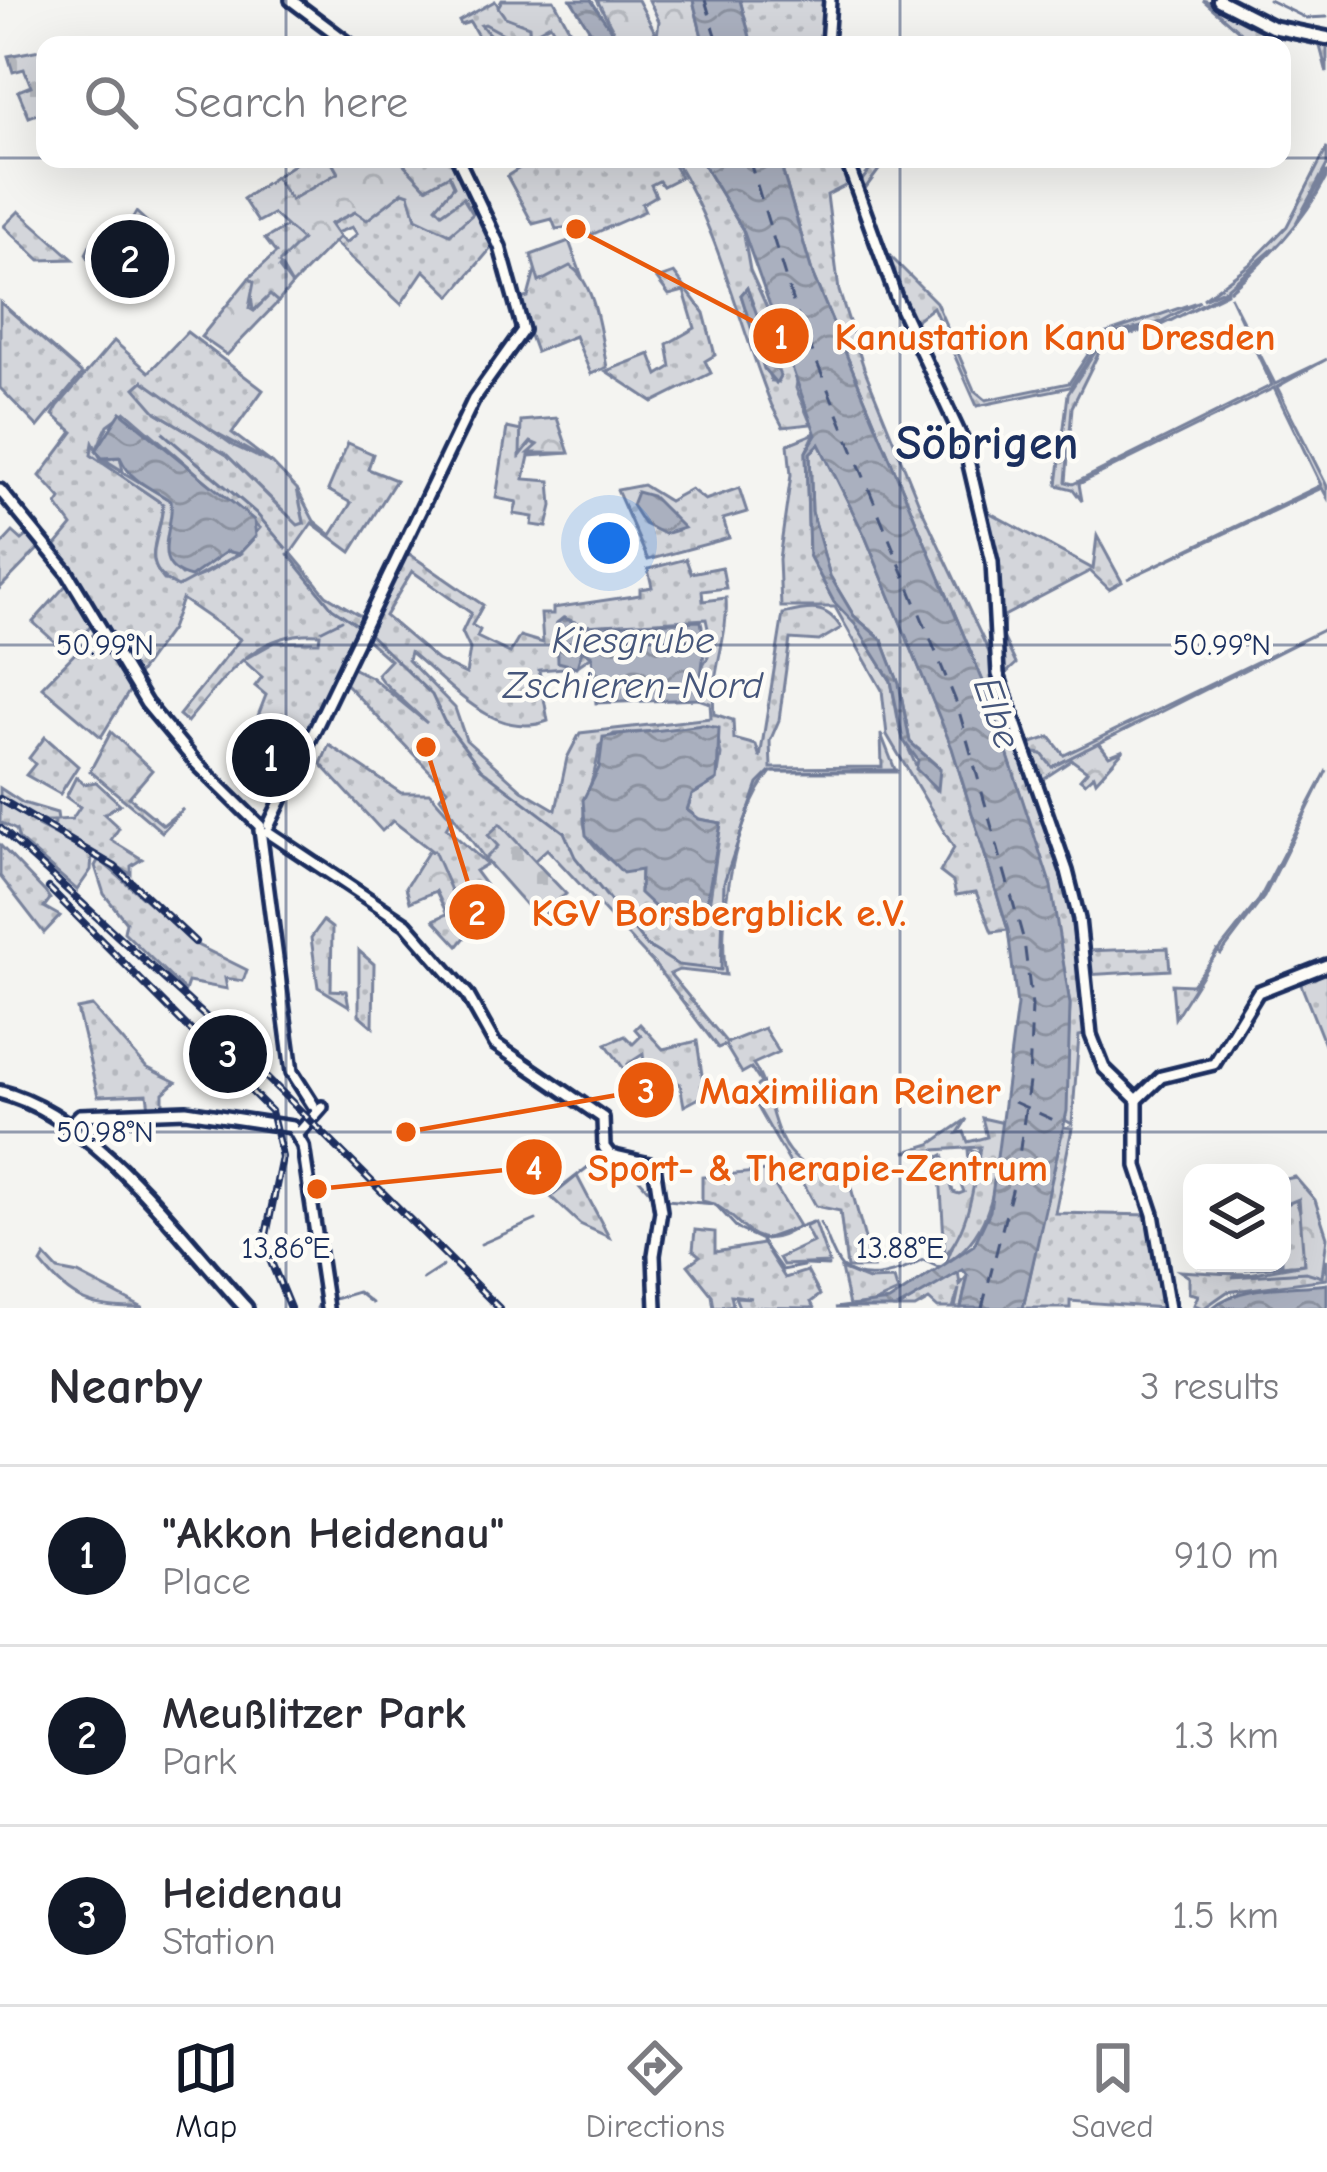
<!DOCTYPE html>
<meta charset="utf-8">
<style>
:root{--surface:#fff;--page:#f2f2f3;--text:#2b2b33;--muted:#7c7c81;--line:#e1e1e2;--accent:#111827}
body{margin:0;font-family:"Comic Neue",sans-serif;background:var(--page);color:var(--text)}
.controls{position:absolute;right:36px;bottom:36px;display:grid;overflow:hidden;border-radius:24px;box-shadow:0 12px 48px #0002}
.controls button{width:108px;height:108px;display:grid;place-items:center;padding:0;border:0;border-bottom:3px solid var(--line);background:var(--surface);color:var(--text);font:60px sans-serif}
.you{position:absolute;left:609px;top:543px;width:42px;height:42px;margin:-30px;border:9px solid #fff;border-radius:50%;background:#1a73e8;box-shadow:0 0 0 18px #1a73e833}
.badge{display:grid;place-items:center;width:78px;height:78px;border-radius:50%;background:var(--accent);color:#fff;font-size:39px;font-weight:700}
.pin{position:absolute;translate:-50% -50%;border:6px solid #fff;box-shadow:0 3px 12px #0006}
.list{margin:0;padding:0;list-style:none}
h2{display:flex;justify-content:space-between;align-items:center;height:156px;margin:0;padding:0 48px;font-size:51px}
h2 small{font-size:39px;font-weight:400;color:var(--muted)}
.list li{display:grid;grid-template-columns:78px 1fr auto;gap:36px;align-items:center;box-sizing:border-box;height:180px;padding:0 48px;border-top:3px solid var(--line)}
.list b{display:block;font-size:45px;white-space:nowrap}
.list p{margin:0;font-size:39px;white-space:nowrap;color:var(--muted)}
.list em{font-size:39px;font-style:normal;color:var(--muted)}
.icon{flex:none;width:66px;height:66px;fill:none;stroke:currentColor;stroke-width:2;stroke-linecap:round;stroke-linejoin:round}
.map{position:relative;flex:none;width:1327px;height:1308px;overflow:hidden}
.search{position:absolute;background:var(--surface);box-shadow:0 12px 48px #0002;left:36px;right:36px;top:36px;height:132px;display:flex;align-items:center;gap:30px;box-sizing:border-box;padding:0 42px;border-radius:24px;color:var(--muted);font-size:45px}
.sheet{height:696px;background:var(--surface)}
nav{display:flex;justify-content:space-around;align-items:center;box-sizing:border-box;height:168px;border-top:3px solid var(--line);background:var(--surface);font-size:33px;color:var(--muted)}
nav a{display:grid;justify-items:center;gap:6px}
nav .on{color:var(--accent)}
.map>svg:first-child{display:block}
</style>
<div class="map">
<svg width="1327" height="1308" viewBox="0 0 1327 1308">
<defs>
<pattern id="green-dots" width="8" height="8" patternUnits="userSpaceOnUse" patternTransform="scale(3)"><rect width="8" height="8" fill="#d4d6db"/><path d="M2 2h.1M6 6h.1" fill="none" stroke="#b5b8be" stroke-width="1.8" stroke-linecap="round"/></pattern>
<pattern id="forest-crowns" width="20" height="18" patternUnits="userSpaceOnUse" patternTransform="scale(3)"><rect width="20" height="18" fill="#d4d6db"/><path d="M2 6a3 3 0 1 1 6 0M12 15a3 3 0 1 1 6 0" fill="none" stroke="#b5b8be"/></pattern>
<pattern id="cemetery-stones" width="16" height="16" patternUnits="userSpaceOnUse" patternTransform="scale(3)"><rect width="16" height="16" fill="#d4d6db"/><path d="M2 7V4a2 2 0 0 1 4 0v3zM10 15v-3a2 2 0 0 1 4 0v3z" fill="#b5b8be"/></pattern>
<pattern id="water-waves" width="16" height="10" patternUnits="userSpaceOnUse" patternTransform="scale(3)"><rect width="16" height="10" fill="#aab0bf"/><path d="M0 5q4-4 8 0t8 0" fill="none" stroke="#8a909e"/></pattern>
</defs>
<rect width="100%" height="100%" fill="#f4f4f1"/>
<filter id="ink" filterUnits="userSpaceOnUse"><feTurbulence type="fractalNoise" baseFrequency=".00833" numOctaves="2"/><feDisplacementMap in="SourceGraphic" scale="24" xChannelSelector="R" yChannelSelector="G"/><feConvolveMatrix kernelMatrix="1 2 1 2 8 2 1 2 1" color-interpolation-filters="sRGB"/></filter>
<g filter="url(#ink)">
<g fill="url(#green-dots)" stroke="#78829c" stroke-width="3" fill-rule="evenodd">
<polygon points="740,0 829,0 826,45 752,45"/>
<polygon points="1203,0 1327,40 1327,73 1320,46 1281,37 1274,45 1255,45"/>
<polygon points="495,1 506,17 529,25 530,42 522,45 488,33 485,40 491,45 483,45 470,22 461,25 459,21"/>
<path d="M1327,148v17l-31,58 31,-52 -1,7c-24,46 -57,80 -97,113l44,-42 -47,40 -23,10 47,-35 37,-38z"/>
<polygon points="302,159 330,159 338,173 290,201 275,177"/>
<polygon points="399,159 455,159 493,246 451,296 424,270 401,304 334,242 339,237 346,243 357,234 352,227 336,233 330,225 355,212 367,219 403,192 409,193 416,218 436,223 442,214 436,207 449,176 426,188"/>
<polygon points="534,159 670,159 681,177 663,186 659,181 651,185 656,196 642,204 645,211 584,238 578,226 556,229 552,219 533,224 507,176"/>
<path d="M674,159h26l43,71 7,40 48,106 -2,12 15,36 -28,3 -11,-21c-34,-84 -51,-170 -98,-247zM747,288l31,94 -7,-1 -30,-86z"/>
<polygon points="779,159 844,159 849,184 827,195 839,291 864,368 918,501 995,665 1003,694 999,704 1064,873 1089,1034 1079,1036 1072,1124 1065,1120 1070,1004 1050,886 985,686 813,275"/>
<polygon points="878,159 887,159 864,190 888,254 936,302 974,390 986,400 1069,383 1101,335 1200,301 1158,323 1104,336 1070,387 977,406 933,307 911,324 859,187 859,177 863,179"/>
<polygon points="19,211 73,259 40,260 4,226"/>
<polygon points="136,212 160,234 136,291 104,267 96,271 86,254 96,234 114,250"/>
<polygon points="287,226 303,240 279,268 292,285 278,302 270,296 253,311 249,278 276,253 265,239"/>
<path d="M570,265c27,21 30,70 37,102l-16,7 -16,-38 -39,16 -19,-52 11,-3 7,-26 5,10z"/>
<polygon points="674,273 704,313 715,355 705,361 711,373 653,402 606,371 650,354 658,375 671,367 667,344 695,328 684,291 669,295 657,279"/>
<polygon points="1227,291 1227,293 1159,326 1104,342 1072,407 1066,482 1073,484 1272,385 1230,296 1275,384 1327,359 1277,387 1327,486 1327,497 1322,488 1127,579 1321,485 1274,388 1079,484 1082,501 1073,489 1057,485 1068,394 1103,340 1170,321"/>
<polygon points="0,302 82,374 38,427 0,388"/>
<path d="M187,332l76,58 -31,43 41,31 -73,-40 -44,-12 71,43 55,55 22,12 -7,-33 17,32 17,14 20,-32 -23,-13 20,-47 25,11 -5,15 28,11 -45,72 -39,-29 -21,30 35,42 40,24 -61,123 -13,-8 -30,8 -11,-8 15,-39 -11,-9 7,-9 -19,-17 32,-18h44l1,-8c-64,-5 -95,43 -133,88l-8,-7 61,-76 -58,-40 -11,30 -37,51 -82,-130 20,-24 -15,-21 4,-6 -21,-23 33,-44 -20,-17 5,-9 56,-65 35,31zM126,412l134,116c-20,24 -55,59 -96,52 -22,-25 -3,-45 -1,-76l-71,-49 2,-11v9l29,18 -3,-14 -11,2 -13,-9 12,-25z"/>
<polygon points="507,428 521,431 521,455 531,442 538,445 531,453 569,453 529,456 524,479 550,481 552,506 547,527 532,525 533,517 514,514 517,502 496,498"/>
<polygon points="815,433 806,452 809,555 834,602 855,624 891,681 900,730 918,770 935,789 940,768 910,742 899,684 882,640 854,616 830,576 812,512 810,453 820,444 865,536 952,747 1008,930 992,932 976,892 956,895 953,882 940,872 954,848 887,735 882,690 835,607 781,607 779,559 791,475 788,444"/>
<polygon points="643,485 669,501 691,489 705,500 739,488 747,512 723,519 729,538 648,560 617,490"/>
<polygon points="983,509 1093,569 1097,536 1122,582 1109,589 1090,571 1004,616 1003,637 1016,664 1002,677 1026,745 1050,737 1064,755 1327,628 1052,767 1027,752 999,673 1004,670 1002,613"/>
<polygon points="13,532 22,540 29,534 41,546 0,588 0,546"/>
<path d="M408,553l75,52 -11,20 8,5 -3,7 33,16 10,-17 23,7 -2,-29h12v-6l87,-13v-6l12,-2 -4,-18 38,-10 5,14 31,-6 4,21 -24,3 1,10 23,-3c3,40 -16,75 -12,116l19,6 1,19 22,6 4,13 23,-144c25,-6 43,-11 58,14l-22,13 -29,-2 -11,81 -9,21 1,27 111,-1 -1,-33 15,38h-125c-36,43 -54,148 -45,203l-47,-5 -9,4 57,69 37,-15 15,24 -26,12c21,30 16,74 46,97l-9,2 -41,-71 12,-9 -10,-15 -9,5 -17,-28 -7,3 -63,-83 -108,-116 -13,12 -34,-36 -1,21 -14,13 -45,-62 7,-8 -104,-108 7,-14 21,10 56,46 -45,-42 -5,-7 13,-14 -25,-22zM412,571l59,42 -9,19 8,17 -4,25 -29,-14 -52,-44zM563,618l22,8 121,-7 4,19 -8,9 6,10 -10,18v24l12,4 1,15 -131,15 -13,25 -11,52 -34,-20 -56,-50 -11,-32 -47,-48 2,-8c40,32 84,89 138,69l-9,-51 37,-3 16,-11 -10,-6 -3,9 -22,-10v-26zM716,727l5,28 -4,25 -25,15 -5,15 12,9 22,4 -13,90 -8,7 -28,3 -32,-30 1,-24 -18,3c-9,-11 -27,-20 -34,-34 -16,-29 10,-61 10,-92l15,-12z"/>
<polygon points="68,583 91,626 67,653 33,622"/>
<polygon points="96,632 130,690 101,737 42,687"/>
<polygon points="111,732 152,770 129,797 163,825 183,809 162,832 90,771"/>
<polygon points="45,737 78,766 60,794 26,775 35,764 29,758"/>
<polygon points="329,745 401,793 430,793 452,818 446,828 487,864 475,871 490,891 485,897 490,907 458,946 434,920 459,908 432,851 393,821 382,831 321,764"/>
<polygon points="1327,770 1264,897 1221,954 1217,951 1175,1018 1172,984 1192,985 1259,900"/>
<polygon points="76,777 84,784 96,782 120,804 104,814 119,828 111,840 142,859 131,866 131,874 51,829 55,821 40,821 38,826 92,855 91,870 77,890 19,840 16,830 0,822 0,788 23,803 57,813 58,820 72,819 80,807 66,797"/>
<polygon points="1053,824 1058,825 1080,903 1087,951 1168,948 1170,970 1085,975 1080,919"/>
<polygon points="0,845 45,892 50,899 44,907 60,916 44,933 0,876"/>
<polygon points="99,859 197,945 247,970 243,981 225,978 227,989 188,982 185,991 124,932 126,922 104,894 95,866"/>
<polygon points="323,921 332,928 331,990 346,991 349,1006 318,987 311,938"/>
<polygon points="359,951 374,964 373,1027 359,1015"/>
<polygon points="1327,967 1327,1050 1298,977"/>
<polygon points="92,1006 146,1067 176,1082 163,1093 163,1108 149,1108 147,1094 98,1096 77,1009"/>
<polygon points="640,1024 663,1049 697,1041 705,1095 684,1106 680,1084 660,1071 658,1061 644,1063 643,1054 628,1064 633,1074 629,1076 606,1044 625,1036 633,1044 641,1036 635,1029"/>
<path d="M982,1118l22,5c-9,54 -8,110 -58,140l23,-60 11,-56 -75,5 26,-8 36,-25 -9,14 6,-1 4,10 19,-5z"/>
<polygon points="1062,1127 1072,1128 1055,1213 1151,1215 1164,1308 1070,1301 1070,1308 1023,1308"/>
<polygon points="837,1161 847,1173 873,1268 847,1268 840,1211 816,1206 794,1166"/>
<path d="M766,1171l33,55c-53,37 -55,-18 -97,-25v-24z"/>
<polygon points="577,1176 609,1237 580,1224 551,1197"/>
<polygon points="1295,1197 1303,1221 1304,1264 1246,1269 1246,1263 1282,1263 1282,1206"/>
<polygon points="815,1222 829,1263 783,1265 779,1258 813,1242 805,1227"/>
<polygon points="695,1230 715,1232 715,1252 763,1244 785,1278 807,1271 820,1295 811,1302 814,1308 739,1307 735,1297 752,1298 731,1295 733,1305 714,1308 712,1295 688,1265 700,1256 693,1250"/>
<path d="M1327,1259v20l-100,13 -23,16 -10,-3 4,-10 -9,-2v-16l-9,-6c50,4 94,4 145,-1z"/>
<polygon points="841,1269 868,1280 894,1279 898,1292 869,1305 849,1306"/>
<polygon points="958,1271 960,1285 968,1275 961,1308 955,1308 959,1289 953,1308 938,1308 929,1300 915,1308 897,1308"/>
</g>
<g fill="url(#forest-crowns)" stroke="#78829c" stroke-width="3">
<polygon points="502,0 554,0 572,34 560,41 550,24 538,31 536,45 491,45 486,43 490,35 481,25 485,24 522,44 530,41 529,26 505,17 498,7"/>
<polygon points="597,0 638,0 657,36 659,21 649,0 693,0 704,45 621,45"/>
<polygon points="330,159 399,159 426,188 449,175 454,186 436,207 442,213 463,198 473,214 450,234 416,218 409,194 403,192 367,220 355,212 330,224 339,237 292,285 279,263 302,240 273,214 258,222 243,199 275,177 291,200 338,173"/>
<polygon points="569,241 581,274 570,266 539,282 531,255"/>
<polygon points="249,278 254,282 249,308 254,311 270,295 278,302 227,355 201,337"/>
<polygon points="143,381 234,446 273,464 297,489 304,523 298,525 227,455 156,412 135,388"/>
<polygon points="557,418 569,453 529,453 538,445 531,442 520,455 521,421"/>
<path d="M93,443l8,16 70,42c5,27 -17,50 10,74l18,-5 28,-19 12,3 -61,33c-42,-21 -17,-45 -15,-83l-72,-49z"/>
<polygon points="1099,743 1109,756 1124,750 1096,781 1094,775 1085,783 1080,779 1087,771 1072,760 1037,783 1027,752 1042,754 1052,767"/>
<polygon points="434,851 459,909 447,914 436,891 410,902 406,887 428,852"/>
<path d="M968,1149l11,5c-5,32 -11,76 -34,101l-6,-98 4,-2 10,37 6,2 5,-2 -5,-13 10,-17z"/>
<polygon points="1295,1177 1315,1200 1327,1237 1322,1277 1306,1272 1232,1277 1304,1264 1299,1199 1282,1206 1282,1180"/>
<path d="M45,1256l13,14 20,4 65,34c-53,0 -70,-6 -102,-45z"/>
</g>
<g fill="url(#cemetery-stones)" stroke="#78829c" stroke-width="3">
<polygon points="45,49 45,111 29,117 18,91 31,86 24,69 13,72 8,56"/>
<polygon points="500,824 566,894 539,920 485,859 498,846 488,835"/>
</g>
<g fill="url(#water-waves)" stroke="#717c98" stroke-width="3">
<polygon points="571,0 591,0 621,45 599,45"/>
<polygon points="693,0 740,0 752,45 704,45"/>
<polygon points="700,159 779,159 813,275 985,686 1051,886 1070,1004 1067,1111 1023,1308 961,1308 968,1276 963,1270 897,1308 835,1308 889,1301 974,1245 990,1211 1017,1005 1008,930 952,748 865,536 819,444 810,453 812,512 830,576 854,616 882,640 899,684 910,742 940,769 938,790 916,769 918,760 903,740 891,681 855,624 834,602 809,555 806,452 816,435 743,230"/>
<polygon points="747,288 780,376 776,383 764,369 741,295"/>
<path d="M121,412l133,108 2,16 -17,18 -12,-3 -36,26c-44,-10 -16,-49 -20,-76 -23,-15 -40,-19 -51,-44l-18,1 -6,-7z"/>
<polygon points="637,492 652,496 684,528 664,534 644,524 632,505"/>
<polygon points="564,618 585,626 701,621 705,645 698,699 596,703 592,656 582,650 577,667 558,662 557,623"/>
<polygon points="703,725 719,728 717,780 692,795 687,810 699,819 721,823 705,911 672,923 640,893 641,870 623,873 586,835 583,800 599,768 603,737"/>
<path d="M1327,1284v24h-115c28,-25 80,-19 115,-24z"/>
</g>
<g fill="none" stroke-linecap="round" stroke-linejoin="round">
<g stroke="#717c98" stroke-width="3">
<polyline points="1269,0 1306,18 1327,17"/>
<polyline points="163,433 256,513 286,548"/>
<polyline points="288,554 332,608 359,626"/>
<polyline points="322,630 342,620"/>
<polyline points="368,633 432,695 444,721 481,769 564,832 575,857 646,945 678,965 721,970 724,882 758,784 770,772"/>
<polyline points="774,772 897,770"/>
<polyline points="639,1179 654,1196"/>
<polyline points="552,1195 597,1160 620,1166"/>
<polyline points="666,1200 715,1204 738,1229 762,1240 813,1222"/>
<path d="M820,1223c8,12 12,34 22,44 23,19 60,5 81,-7l15,7"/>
<polyline points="762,1242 782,1270 803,1266"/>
<polyline points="481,1244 536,1220"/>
<polyline points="806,1265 828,1266"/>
<polyline points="423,1279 443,1266"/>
<polyline points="331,1300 358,1292 372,1303"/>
<polyline points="317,1308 320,1303"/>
</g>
<g stroke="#46567b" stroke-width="3" stroke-dasharray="15 12" stroke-linecap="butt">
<polyline points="705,0 719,45"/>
<polyline points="749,159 795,309 957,704 1024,941 1032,1006 1029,1082 1017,1171 982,1308"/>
<polyline points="1014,1102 1058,1122"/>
</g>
<g stroke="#1b2f5e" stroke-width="18">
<g id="tertiary">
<polyline points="291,0 351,45"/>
<polyline points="827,45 830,0"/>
<polyline points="846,159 897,300 964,443 992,562 998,674 1067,871 1079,919 1091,1035 1104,1068 1137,1100"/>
<polyline points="0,490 67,572 146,703 197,764 260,826"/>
<polyline points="269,825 474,399 523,330 500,247 458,159"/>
<polyline points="260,830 292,1072 313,1105"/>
<polyline points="268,832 406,924 467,994 495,1044 603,1118 604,1147 610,1155 654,1165 661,1211 654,1255 656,1308"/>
<polyline points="1137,1100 1161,1077 1214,1064 1258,992 1327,965"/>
<polyline points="1137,1100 1137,1166 1153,1214 1169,1308"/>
<polyline points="68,1127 80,1115 186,1111 292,1127"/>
<polyline points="292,1127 303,1146 327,1308"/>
<polyline points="298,1134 322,1107"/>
</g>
</g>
<g stroke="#1b2f5e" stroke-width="20">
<g id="secondary">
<polyline points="1219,0 1272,27 1327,38"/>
<path d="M0,1092c96,24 180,145 246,216"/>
</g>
</g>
<use href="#tertiary" stroke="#fdfcf7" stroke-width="9"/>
<use href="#secondary" stroke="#fdfcf7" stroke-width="10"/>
<g stroke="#1b2f5e" stroke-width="8">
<g id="rail">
<polyline points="0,799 115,867 195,942"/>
<polyline points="0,828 207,1018 499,1308"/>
<polyline points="49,888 271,1111 282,1157 264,1245 290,1308"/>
</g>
</g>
<use href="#rail" stroke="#fdfcf7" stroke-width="3" stroke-dasharray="9" stroke-linecap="butt"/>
</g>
</g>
<path fill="none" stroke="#1b2f5e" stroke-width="3" stroke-opacity="0.45" d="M286,0v45M900,0v45M0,158h45M1282,158h45M286,159v1149M900,159v1149M0,645h1327M0,1132h1327"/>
<g text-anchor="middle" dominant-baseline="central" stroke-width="9" stroke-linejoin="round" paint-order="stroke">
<g font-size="39" font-style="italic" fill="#46567b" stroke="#fdfcf7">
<text x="633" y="640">Kiesgrube<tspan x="633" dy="45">Zschieren-Nord</tspan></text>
<text transform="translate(997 713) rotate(71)">Elbe</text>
</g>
<g font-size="48" font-weight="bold" fill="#1b2f5e" stroke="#fdfcf7">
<text x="987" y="443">Söbrigen</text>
</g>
</g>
<g font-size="30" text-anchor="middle" fill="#1b2f5e" stroke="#fdfcf7" stroke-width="9" stroke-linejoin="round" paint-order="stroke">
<text x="105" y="655">50.99°N</text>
<text x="1222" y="655">50.99°N</text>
<text x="105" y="1142">50.98°N</text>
<text x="286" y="1258">13.86°E</text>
<text x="900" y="1258">13.88°E</text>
</g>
<path fill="none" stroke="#e8590c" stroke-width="4.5" d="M576 229L781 336M426 747L477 912M406 1132L646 1090M317 1189L534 1167"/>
<g fill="#e8590c" stroke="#fdfcf7" stroke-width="4.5">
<circle cx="576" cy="229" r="12"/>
<circle cx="426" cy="747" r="12"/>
<circle cx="406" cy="1132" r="12"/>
<circle cx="317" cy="1189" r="12"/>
<circle cx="781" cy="336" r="30"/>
<circle cx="477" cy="912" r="30"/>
<circle cx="646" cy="1090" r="30"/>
<circle cx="534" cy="1167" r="30"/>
</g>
<g font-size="36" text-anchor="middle" font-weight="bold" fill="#fff">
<text x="781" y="349">1</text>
<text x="477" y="925">2</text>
<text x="646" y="1103">3</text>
<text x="534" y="1180">4</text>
</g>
<g font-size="39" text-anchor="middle" font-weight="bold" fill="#e8590c" stroke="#fdfcf7" stroke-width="9" stroke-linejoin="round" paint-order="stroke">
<text x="1055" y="350">Kanustation Kanu Dresden</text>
<text x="719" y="926">KGV Borsbergblick e.V.</text>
<text x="850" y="1104">Maximilian Reiner</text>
<text x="818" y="1181">Sport- &amp; Therapie-Zentrum</text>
</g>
</svg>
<div class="controls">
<button><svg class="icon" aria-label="layers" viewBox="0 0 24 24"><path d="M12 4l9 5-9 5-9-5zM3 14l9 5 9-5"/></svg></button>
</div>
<div class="you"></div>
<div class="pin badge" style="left:271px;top:758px">1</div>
<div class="pin badge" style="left:130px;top:259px">2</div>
<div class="pin badge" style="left:228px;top:1054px">3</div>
<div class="search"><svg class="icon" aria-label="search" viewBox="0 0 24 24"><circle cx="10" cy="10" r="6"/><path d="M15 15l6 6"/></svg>Search here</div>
</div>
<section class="sheet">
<h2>Nearby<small>3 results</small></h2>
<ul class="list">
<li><span class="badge">1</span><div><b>&quot;Akkon Heidenau&quot;</b><p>Place</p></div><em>910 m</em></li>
<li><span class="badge">2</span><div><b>Meußlitzer Park</b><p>Park</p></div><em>1.3 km</em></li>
<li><span class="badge">3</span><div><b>Heidenau</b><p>Station</p></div><em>1.5 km</em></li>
</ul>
</section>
<nav>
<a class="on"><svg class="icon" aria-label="map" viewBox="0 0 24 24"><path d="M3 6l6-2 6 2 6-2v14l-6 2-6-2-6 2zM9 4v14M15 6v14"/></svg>Map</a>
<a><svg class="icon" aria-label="directions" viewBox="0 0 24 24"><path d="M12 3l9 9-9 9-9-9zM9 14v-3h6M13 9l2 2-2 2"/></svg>Directions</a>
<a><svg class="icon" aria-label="saved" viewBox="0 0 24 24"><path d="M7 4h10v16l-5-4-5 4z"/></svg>Saved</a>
</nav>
